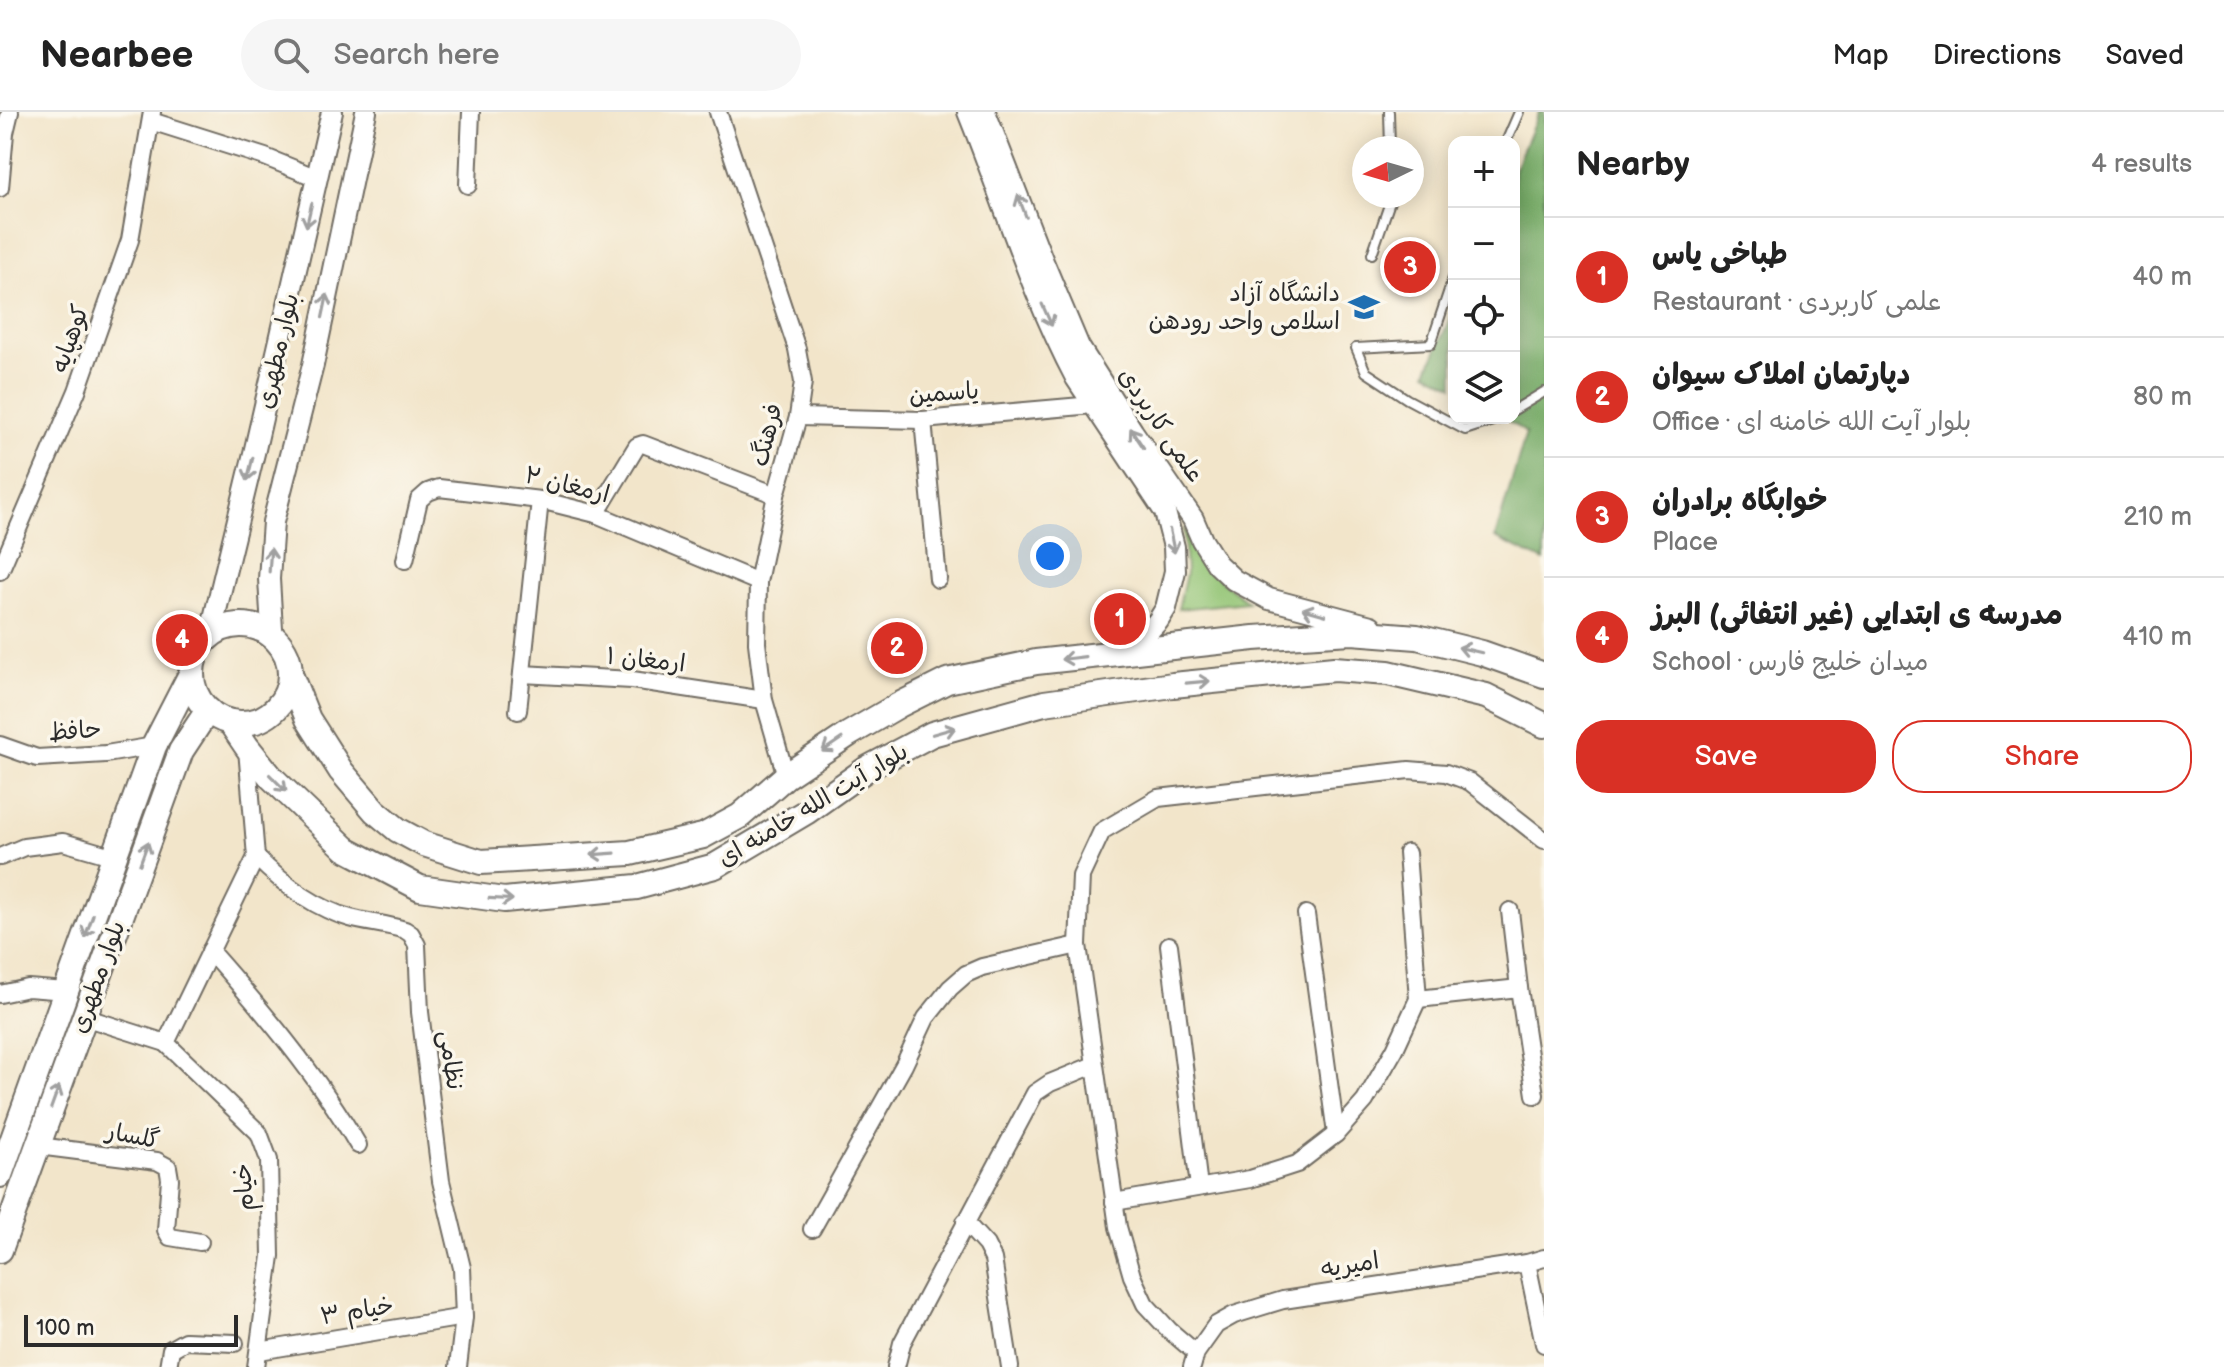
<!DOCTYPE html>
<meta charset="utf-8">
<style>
:root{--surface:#fff;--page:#f6f6f6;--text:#222;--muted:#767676;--line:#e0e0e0;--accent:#d93025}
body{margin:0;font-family:"Balsamiq Sans","Playpen Sans Arabic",sans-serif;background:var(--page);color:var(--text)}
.controls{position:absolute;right:24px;top:24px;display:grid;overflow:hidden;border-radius:16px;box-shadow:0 4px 20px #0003}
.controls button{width:72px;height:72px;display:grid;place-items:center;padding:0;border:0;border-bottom:2px solid var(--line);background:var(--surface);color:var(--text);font:40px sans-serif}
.compass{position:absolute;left:1352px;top:24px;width:72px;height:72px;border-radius:50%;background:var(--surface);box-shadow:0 4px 20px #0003;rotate:265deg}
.scale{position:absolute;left:24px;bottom:20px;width:214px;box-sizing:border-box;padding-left:8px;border:4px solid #2b2b2b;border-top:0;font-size:22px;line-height:28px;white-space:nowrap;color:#2b2b2b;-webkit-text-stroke:6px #fbf7ec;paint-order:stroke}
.you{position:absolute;left:1050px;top:444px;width:28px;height:28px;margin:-20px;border:6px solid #fff;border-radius:50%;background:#1a73e8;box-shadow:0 0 0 12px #1a73e833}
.badge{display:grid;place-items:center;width:52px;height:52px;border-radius:50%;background:var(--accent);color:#fff;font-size:26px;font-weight:700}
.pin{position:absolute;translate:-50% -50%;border:4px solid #fff;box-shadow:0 2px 8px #0006}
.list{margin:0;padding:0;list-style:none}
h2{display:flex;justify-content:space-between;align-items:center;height:104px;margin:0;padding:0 32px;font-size:34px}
h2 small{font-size:26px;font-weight:400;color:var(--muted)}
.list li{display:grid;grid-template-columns:52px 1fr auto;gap:24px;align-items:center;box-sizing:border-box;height:120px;padding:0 32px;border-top:2px solid var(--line)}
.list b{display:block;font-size:30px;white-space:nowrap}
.list p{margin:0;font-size:26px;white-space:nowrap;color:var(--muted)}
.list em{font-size:26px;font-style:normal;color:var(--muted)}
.actions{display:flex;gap:16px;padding:24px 32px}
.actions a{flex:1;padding:18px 0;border:2px solid var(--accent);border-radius:32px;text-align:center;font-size:28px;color:var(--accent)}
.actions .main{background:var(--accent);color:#fff}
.icon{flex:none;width:44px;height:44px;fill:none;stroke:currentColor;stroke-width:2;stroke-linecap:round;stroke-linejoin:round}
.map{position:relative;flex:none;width:1544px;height:1255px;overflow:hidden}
header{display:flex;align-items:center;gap:48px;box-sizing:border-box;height:112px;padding:0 40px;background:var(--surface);border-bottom:2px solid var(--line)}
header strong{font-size:38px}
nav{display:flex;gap:44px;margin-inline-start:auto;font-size:28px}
.search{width:560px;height:72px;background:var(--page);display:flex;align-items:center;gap:20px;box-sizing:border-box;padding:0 28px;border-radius:44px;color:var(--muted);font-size:30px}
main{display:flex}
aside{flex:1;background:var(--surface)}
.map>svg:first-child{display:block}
</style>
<header>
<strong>Nearbee</strong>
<div class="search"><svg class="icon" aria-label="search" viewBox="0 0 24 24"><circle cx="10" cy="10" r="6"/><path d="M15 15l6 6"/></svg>Search here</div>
<nav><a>Map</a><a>Directions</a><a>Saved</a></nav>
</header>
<main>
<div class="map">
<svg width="1544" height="1255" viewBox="0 0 1544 1255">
<rect width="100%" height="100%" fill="#fbf7ec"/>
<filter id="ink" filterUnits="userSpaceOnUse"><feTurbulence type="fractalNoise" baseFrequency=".0125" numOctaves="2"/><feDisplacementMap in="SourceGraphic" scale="16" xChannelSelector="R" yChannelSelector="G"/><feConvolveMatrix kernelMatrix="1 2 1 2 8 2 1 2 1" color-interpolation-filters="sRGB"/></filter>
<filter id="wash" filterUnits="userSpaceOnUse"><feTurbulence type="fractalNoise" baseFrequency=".006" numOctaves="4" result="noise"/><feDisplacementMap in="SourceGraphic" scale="32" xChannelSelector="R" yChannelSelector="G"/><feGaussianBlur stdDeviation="1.8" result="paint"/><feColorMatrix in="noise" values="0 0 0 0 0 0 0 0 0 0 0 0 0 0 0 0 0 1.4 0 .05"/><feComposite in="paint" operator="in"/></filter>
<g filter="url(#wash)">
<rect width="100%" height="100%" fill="#f2e5ca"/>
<polygon fill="#93c474" stroke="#5f7850" stroke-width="2" points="1184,417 1221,469 1248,490 1178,497 1186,462"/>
<g fill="#76aa66" stroke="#506a48" stroke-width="2">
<polygon points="1539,0 1544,0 1544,449 1495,426 1526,321 1504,306 1514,306 1514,58"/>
<polygon points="1454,197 1454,274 1427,260"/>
</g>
</g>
<g filter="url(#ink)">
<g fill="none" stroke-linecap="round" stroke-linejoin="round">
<g stroke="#716c63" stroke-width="12">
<g id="service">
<polyline points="1389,0 1390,36"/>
<polyline points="1506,30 1519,0"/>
<polyline points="1372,142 1392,84"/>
<polyline points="1454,163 1431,232 1356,236 1366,260 1407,287 1465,318 1502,306"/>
<polyline points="1514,298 1544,280"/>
</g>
</g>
<g stroke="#716c63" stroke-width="20">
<g id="minor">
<polyline points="718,0 797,237 803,270 798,305 776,383 758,470 757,531 764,588 786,664"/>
<polyline points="151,9 265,45 317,66"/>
<polyline points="468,73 471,0"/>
<polyline points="0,76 5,21 10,0"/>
<polyline points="798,305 923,308 1093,293"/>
<polyline points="923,308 938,467"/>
<polyline points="596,402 637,334 643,332 776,383"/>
<polyline points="405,448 419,388 428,380 439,376 540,388 596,402 758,470"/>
<polyline points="0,459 77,279 130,128 152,0"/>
<polyline points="522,562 632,568 764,588"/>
<polyline points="518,599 540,388"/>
<polyline points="0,633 37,646 106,642 154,634"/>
<polyline points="247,637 256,745 166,931 259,1021 269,1048 271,1144 256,1255"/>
<polyline points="0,745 24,735 63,730 115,745"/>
<path d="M256,745c26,26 58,51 94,61 18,5 37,6 55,12l6,4 6,11 3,67 21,169 21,87 2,49 -6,50"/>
<polyline points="1510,799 1519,876 1535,983"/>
<polyline points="1306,802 1336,1022"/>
<polyline points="1169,833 1199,1075"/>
<path d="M210,839c53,60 108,125 148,194"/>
<polyline points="0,882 28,876 66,879"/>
<polyline points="1418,887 1519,876"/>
<polyline points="84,905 166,931"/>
<polyline points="38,1034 157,1049 168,1055 170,1067 166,1118 170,1125 200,1130"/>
<polyline points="1114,1090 1250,1067 1297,1052 1336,1022 1365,989 1395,937 1418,887 1407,741"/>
<polyline points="965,1110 986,1133 993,1147 1010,1255"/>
<polyline points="812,1117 904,953 926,906 950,876 966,862 982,855 1078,833"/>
<polyline points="1527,1151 1544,1232"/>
<polyline points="259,1239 464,1205"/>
<polyline points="1196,1241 1169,1218 1145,1192 1132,1164 1118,1115 1078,833 1081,764 1102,719 1158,686 1409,658 1446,661 1470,670 1544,728"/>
<polyline points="168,1255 171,1237 185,1229 235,1231"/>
<polyline points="896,1255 902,1231 1035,981 1050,971 1094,953"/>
<polyline points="1192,1255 1196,1241 1216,1213 1234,1203 1283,1188 1527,1151 1544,1146"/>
</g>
</g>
<g stroke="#716c63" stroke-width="24">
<g id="tertiary">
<path d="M968,0c36,89 63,181 108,266l89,134 9,35 1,24 -9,37 -8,13 -29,31"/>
<polyline points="985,0 1044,152 1079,235 1133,320 1193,407 1202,428 1217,452 1234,468 1269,487 1371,514"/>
<polyline points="210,523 255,337 332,0"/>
<polyline points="274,525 272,517 269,467 273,410 313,253 366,0"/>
</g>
</g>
<g stroke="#716c63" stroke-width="28">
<g id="primary">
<circle cx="241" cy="562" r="49"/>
<polyline points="290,562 308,607 341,659 375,699 398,718 424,732 481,750 630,741 703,724 740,704 786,664 849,622 899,593 947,569 1036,550 1254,526 1352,520 1417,525 1482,541 1544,563"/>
<polyline points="230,610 247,635 271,665 346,737 420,776 504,788 637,775 715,754 806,700 868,656 932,622 1044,591 1173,573 1334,557 1388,561 1486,584 1544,613"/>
<polyline points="0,1063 154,634 192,560"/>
<polyline points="0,1138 181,639 208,598"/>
</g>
</g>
<use href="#service" stroke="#fff" stroke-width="8"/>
<use href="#minor" stroke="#fff" stroke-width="16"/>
<use href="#tertiary" stroke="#fff" stroke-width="20"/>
<use href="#primary" stroke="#fff" stroke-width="24"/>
</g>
<defs><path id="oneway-shaft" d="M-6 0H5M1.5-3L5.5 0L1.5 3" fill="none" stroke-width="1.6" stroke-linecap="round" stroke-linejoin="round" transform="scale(2)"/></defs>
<g stroke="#a0a0a0">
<use href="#oneway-shaft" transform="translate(1022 94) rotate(-111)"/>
<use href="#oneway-shaft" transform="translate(309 103) rotate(103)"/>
<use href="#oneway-shaft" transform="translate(325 194) rotate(-78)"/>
<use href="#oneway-shaft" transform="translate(1047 203) rotate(66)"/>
<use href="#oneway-shaft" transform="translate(1137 326) rotate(-124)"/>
<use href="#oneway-shaft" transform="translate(250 357) rotate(104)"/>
<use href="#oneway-shaft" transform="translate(1172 429) rotate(78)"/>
<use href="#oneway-shaft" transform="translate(270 448) rotate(-86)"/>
<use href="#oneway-shaft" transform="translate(1314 500) rotate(-164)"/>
<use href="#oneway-shaft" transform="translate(1470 538) rotate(-167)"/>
<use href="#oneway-shaft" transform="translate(1073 546) rotate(173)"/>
<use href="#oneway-shaft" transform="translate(1198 570) rotate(-5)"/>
<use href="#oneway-shaft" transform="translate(944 619) rotate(-16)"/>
<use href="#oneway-shaft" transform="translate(832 633) rotate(146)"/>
<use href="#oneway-shaft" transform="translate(278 671) rotate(45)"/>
<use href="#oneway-shaft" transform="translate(144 741) rotate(-70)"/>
<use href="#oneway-shaft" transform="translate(603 742) rotate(176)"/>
<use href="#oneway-shaft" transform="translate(501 787) rotate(3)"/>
<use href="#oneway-shaft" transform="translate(89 814) rotate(110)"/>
<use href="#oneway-shaft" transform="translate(55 985) rotate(-70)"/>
</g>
</g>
<defs>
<g id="university-bare" transform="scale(2.4)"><path d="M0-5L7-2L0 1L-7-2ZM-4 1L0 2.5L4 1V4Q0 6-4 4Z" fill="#1f6fb2" stroke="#fbf7ec" stroke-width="2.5" paint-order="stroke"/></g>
</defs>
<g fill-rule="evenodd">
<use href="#university-bare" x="1364" y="195"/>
</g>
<g text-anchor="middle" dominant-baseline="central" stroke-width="7" stroke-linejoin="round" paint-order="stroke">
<g font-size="24" fill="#2b2b2b" stroke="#fbf7ec" text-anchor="end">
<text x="1340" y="181">دانشگاه آزاد<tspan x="1340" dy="28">اسلامی واحد رودهن</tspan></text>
</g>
<g font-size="24" fill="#2b2b2b" stroke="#fbf7ec">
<text transform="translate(70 227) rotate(-71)">کوهپایه</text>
<text transform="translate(278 239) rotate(-77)">بلوار مطهری</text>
<text transform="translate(944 281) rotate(-4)">یاسمین</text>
<text transform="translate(1161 313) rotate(56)">علمی کاربردی</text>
<text transform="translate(767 323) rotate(-76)">فرهنگ</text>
<text transform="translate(567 373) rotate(14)">ارمغان ۲</text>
<text transform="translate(646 548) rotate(6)">ارمغان ۱</text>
<text transform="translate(75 619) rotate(-4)">حافظ</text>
<text transform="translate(813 693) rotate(-31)">بلوار آیت الله خامنه ای</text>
<text transform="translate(98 865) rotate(-70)">بلوار مطهری</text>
<text transform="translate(451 948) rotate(82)">نظامی</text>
<text transform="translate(133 1024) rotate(11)">گلسار</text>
<text transform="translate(244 1075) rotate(-94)">خیام</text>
<text transform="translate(1350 1153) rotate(-9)">امیریه</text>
<text transform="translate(357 1199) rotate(-9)">خیام ۳</text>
</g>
</g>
</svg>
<div class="controls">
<button>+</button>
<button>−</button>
<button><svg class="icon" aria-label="locate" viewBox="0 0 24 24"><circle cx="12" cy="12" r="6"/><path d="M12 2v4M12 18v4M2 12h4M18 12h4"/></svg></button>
<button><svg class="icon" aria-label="layers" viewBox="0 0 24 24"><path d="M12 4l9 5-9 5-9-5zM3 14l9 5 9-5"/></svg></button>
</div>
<svg class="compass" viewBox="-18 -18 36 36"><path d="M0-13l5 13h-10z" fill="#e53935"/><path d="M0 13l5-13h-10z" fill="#767676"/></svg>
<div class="scale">100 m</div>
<div class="you"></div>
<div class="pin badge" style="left:1120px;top:507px">1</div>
<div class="pin badge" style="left:897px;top:536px">2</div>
<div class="pin badge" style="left:1410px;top:155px">3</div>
<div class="pin badge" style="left:182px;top:528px">4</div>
</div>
<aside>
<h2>Nearby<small>4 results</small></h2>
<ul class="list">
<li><span class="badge">1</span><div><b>طباخی یاس</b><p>Restaurant · علمی کاربردی</p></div><em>40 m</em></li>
<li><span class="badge">2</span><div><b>دپارتمان املاک سیوان</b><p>Office · بلوار آیت الله خامنه ای</p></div><em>80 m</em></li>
<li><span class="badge">3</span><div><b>خوابگاه برادران</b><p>Place</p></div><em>210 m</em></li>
<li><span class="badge">4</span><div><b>مدرسه ی ابتدایی (غیر انتفائی) البرز</b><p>School · میدان خلیج فارس</p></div><em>410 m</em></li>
</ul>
<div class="actions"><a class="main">Save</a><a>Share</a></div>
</aside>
</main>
